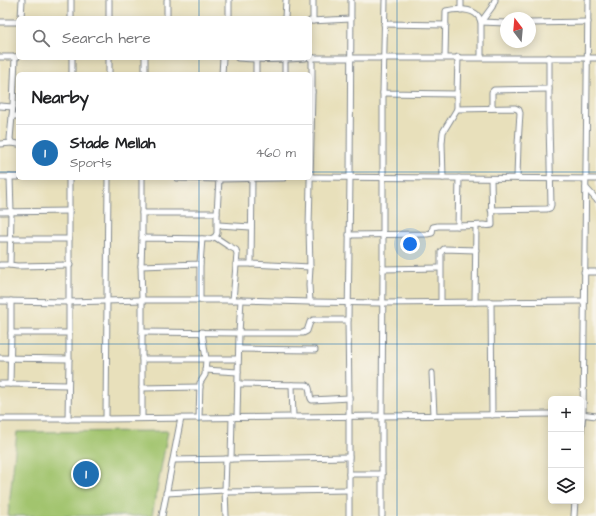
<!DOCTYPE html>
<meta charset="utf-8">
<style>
:root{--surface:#fff;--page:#f2f2f2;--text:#202124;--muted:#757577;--line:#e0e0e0;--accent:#1f6fb2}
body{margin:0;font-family:"Architects Daughter",sans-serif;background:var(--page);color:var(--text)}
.controls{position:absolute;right:12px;bottom:12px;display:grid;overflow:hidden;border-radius:6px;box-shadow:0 2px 10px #0003}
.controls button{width:36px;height:36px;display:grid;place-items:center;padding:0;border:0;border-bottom:1px solid var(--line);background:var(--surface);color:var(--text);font:20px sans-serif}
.compass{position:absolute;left:500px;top:12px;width:36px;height:36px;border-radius:50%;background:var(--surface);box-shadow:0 2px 10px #0003;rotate:344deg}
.you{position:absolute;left:410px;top:244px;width:14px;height:14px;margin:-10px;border:3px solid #fff;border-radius:50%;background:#1a73e8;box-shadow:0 0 0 6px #1a73e833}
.badge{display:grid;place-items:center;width:26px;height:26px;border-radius:50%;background:var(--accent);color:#fff;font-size:13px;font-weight:700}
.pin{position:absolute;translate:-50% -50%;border:2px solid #fff;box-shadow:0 1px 4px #0006}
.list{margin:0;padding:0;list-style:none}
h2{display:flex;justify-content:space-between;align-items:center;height:52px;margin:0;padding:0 16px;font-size:17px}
h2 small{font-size:13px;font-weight:400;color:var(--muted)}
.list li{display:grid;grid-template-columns:26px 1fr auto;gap:12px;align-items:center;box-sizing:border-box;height:56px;padding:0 16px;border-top:1px solid var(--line)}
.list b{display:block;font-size:15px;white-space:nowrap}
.list p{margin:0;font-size:13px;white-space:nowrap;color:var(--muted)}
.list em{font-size:13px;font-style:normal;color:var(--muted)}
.icon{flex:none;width:22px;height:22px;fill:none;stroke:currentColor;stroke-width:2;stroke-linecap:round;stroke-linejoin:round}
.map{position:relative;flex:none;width:596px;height:516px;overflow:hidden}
.search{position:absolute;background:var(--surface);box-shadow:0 2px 10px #0003;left:16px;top:16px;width:296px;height:44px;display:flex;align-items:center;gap:10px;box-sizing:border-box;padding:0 14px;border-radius:6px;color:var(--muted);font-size:15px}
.panel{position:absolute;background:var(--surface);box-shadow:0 2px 10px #0003;left:16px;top:72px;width:296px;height:108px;border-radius:6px}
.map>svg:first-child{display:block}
</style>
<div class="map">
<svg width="596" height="516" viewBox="0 0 596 516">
<rect width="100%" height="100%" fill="#f7f3e8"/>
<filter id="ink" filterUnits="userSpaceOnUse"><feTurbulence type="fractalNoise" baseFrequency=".025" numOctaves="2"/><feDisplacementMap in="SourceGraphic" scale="8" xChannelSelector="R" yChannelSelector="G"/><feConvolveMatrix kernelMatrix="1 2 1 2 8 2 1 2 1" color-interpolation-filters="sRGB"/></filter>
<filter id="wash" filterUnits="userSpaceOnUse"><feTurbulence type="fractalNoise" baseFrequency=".012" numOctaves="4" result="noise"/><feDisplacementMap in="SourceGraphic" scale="16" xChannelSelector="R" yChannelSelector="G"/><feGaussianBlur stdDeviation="0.9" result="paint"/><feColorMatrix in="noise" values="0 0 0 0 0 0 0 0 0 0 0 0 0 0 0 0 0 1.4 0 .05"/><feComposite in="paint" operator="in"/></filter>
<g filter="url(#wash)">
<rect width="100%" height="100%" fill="#e8e0bb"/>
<polygon fill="#a2c46e" stroke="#5e7a66" points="168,431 152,516 8,516 17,432"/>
</g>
<g filter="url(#ink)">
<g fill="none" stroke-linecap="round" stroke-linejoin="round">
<g stroke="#82888c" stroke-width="7">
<g id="street">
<polyline points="313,0 313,21"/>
<polyline points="385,0 383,93 457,94 458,57"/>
<polyline points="461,10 461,0"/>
<polyline points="21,18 22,0"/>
<polyline points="71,18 71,0"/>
<polyline points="109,18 109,0"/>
<polyline points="167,18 167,0"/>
<polyline points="229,18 229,0"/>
<polyline points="285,18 286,0"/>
<polyline points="310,21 351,19"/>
<polyline points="0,22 18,22"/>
<polyline points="530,23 588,22"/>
<polyline points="384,24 446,25"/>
<polyline points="0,57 17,57"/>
<polyline points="15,57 13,105 10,139 12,143 18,144"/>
<path d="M445,57l1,-46c9,-2 26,-3 32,5 2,2 2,4 3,6l25,1"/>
<polyline points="481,57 481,22 492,7 495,0"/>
<path d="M238,58c23,2 44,2 67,0"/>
<polyline points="310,58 596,58"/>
<polyline points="285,60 285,74"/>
<polyline points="72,74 72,58"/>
<polyline points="109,74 109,58"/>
<polyline points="145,74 145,58"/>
<polyline points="222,74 223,58"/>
<polyline points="256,74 256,59"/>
<polyline points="310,92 312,92 312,57"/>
<polyline points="457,94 457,109 515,108 519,110 520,113 518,144 517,178"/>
<polyline points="0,106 13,107"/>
<polyline points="492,108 492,92 494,90 549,89"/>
<polyline points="12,116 18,116"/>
<polyline points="0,144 12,143"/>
<polyline points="0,177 18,177"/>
<polyline points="10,177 11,212 10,265 17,266 70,265"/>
<polyline points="310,177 596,179"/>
<polyline points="142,178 142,238"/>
<polyline points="177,178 219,179 284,178"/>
<polyline points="443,178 442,143 443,132 457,109"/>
<polyline points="252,179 251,264 310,267 309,228 312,92"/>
<polyline points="586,188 596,199"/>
<polyline points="491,210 547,209 550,208 551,205 549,124 549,57"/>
<polyline points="0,212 69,211"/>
<polyline points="142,213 217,213 219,179"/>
<polyline points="218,225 251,227"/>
<polyline points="458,226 459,178"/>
<path d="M349,235l78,-1 5,-1 1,-6 5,-1c15,0 30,0 45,-1 3,0 5,1 9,0l-1,-46"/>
<polyline points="215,237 227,245 236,250 237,254 233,300"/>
<polyline points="0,239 69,239"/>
<polyline points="236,264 251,264"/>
<polyline points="0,265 10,265"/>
<polyline points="141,266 200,264 202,239"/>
<polyline points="383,269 440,268"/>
<polyline points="584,272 596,272"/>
<polyline points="200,300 200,264"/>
<polyline points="241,300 239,333 303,333 307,331 310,322 313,320 348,320"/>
<polyline points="0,301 69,302 142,300 241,300 310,302 382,303 584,301"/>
<polyline points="11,301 11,333 69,333"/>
<polyline points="310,302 309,285 310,267"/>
<polyline points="441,302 441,252 444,249 476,250"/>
<polyline points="475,302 476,226"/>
<polyline points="491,302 492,415"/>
<polyline points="142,332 239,333 237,417"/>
<polyline points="11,333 10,384 68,385"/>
<polyline points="239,349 315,350"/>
<polyline points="0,358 69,359"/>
<polyline points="142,359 238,359"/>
<polyline points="205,370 238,372"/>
<polyline points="432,373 434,415"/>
<polyline points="0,384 10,384"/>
<path d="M238,384l69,1c5,4 1,11 5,15l37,-2"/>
<polyline points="292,385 293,417"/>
<polyline points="142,388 200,387"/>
<polyline points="581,414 596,416"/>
<polyline points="142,418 142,300 141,266 142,238 210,239 215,237 217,233 217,213"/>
<polyline points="199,418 200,383 205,375 206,359 202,332"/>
<polyline points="0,419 106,419 551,414"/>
<polyline points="68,419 69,359 69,178"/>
<polyline points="106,419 108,178"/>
<polyline points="581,432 583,414 588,0"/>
<polyline points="231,459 232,417"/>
<polyline points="173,460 349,457"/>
<polyline points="349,474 382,474"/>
<polyline points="225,492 349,490"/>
<polyline points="166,493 225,490"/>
<polyline points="162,516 181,418"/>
<polyline points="226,516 225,490 226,459"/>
<polyline points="349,516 349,398 348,320 350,178 351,0"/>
<polyline points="382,516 382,416 383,269 383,93"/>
<polyline points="574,516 575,501"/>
</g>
</g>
<use href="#street" stroke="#fff" stroke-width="5"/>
</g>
</g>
<path fill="none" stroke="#1f6fb2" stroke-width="1" stroke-opacity="0.55" d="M199,0v18M397,0v516M199,58v16M0,172h18M310,172h286M199,178v338M0,344h596"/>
</svg>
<div class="controls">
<button>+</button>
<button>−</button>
<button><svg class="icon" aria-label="layers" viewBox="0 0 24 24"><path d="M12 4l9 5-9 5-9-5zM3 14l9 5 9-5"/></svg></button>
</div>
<svg class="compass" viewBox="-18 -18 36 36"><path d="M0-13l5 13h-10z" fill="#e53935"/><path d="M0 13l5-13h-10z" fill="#757577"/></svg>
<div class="you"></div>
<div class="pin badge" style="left:86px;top:474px">1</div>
<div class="search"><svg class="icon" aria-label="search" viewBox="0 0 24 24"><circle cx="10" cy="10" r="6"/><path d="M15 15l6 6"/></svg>Search here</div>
<section class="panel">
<h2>Nearby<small></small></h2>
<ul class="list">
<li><span class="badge">1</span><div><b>Stade Mellah</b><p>Sports</p></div><em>460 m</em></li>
</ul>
</section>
</div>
